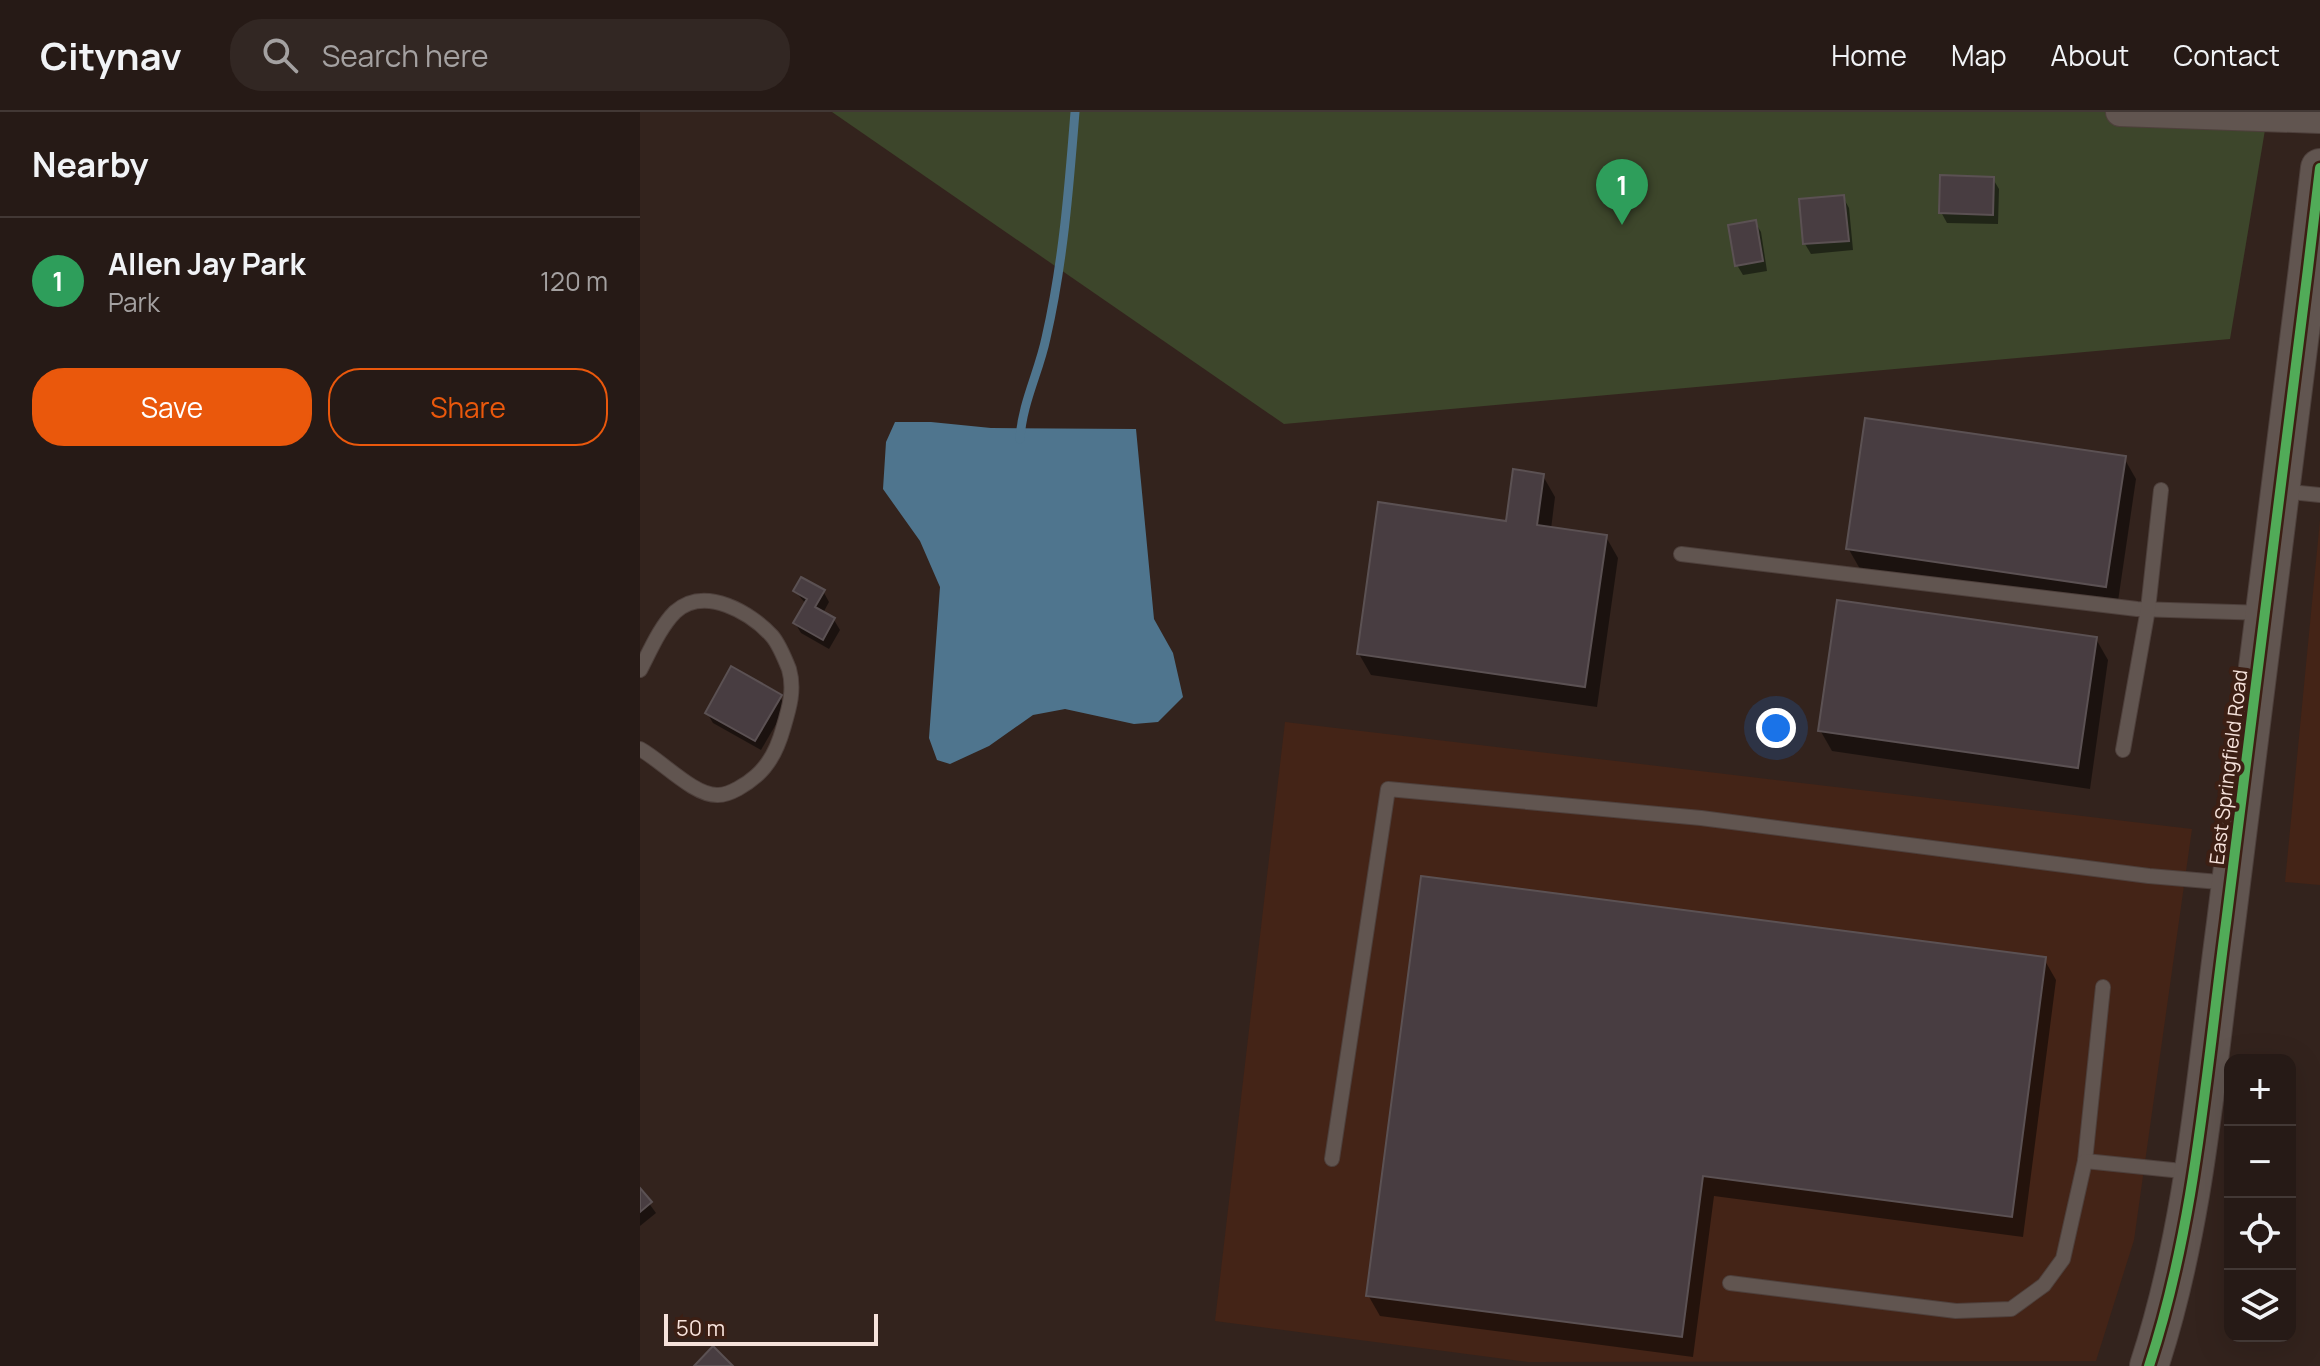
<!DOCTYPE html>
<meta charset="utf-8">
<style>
:root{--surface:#261a16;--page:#322723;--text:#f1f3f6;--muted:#a4a1a1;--line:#423835;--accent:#ea580c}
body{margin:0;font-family:Manrope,sans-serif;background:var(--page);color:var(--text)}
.controls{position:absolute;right:24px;bottom:24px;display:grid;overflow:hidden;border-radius:16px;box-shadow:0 8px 32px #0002}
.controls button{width:72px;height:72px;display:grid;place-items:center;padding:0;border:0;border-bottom:2px solid var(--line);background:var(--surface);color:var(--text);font:40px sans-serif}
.scale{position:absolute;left:24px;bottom:20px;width:214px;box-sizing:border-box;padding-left:8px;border:4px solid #f6e2db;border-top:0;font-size:22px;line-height:28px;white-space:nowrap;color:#f6e2db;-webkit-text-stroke:6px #3c1f14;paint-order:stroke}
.you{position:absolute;left:1136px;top:616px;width:28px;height:28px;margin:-20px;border:6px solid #fff;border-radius:50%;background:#1a73e8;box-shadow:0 0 0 12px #1a73e833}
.badge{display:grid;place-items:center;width:52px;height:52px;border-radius:50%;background:var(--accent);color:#fff;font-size:26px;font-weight:700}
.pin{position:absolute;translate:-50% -66px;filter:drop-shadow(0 2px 4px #0008)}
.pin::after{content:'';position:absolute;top:42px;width:28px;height:24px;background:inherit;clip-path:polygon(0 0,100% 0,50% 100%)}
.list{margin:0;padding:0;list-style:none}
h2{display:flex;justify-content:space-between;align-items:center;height:104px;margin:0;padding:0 32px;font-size:34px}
h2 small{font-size:26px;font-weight:400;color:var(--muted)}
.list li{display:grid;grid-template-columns:52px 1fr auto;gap:24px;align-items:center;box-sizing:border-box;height:128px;padding:0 32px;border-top:2px solid var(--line)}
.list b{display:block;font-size:30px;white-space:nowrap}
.list p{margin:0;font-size:26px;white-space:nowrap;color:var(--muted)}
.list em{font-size:26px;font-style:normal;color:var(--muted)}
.actions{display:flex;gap:16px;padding:24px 32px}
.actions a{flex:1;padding:18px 0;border:2px solid var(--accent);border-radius:32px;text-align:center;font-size:28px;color:var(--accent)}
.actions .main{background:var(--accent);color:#fff}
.icon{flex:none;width:44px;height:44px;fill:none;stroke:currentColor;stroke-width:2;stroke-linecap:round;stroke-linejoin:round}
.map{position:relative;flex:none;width:1680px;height:1254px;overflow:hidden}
header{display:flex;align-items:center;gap:48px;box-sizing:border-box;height:112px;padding:0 40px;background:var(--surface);border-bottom:2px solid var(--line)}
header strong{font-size:38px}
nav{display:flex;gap:44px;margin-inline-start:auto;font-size:28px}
.search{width:560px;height:72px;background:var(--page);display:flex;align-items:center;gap:20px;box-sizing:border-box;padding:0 28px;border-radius:32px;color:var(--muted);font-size:30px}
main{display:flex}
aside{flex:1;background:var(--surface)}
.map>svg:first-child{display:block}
</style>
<header>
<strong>Citynav</strong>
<div class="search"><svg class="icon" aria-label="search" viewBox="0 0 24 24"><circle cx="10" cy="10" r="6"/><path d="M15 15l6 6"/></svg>Search here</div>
<nav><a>Home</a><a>Map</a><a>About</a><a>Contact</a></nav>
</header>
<main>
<aside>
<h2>Nearby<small></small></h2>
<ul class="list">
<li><span class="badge" style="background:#2e9e5b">1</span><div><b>Allen Jay Park</b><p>Park</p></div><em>120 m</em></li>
</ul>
<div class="actions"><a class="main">Save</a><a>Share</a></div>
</aside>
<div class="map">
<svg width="1680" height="1254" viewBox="0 0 1680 1254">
<rect width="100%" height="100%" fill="#33231d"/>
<g fill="#442417">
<polygon points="1680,408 1680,773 1645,770"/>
<polygon points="645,610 1552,717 1494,1128 1456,1249 888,1250 575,1209"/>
</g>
<polygon fill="#3d462b" points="192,0 1628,0 1590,227 644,312"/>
<polygon fill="#4f758e" points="255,310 291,310 351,316 496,317 514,507 533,541 543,585 518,610 494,612 425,597 393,603 349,634 310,652 297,648 289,626 300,475 280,429 243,377 246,330"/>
<g fill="#0007">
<polygon points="1353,67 1359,77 1358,112 1307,111 1301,100"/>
<polygon points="1203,85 1209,96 1213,138 1171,142 1165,132"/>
<polygon points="1115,110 1121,120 1127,159 1103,163 1097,153"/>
<polygon points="1484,346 1496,367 1477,496 1220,457 1208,436"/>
<polygon points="903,364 915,385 911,417 966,425 978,446 957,595 731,563 719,542 868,411"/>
<polygon points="155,479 183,479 189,490 183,501 194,508 200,518 189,537 161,521 155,511 166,492"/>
<polygon points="1456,527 1468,548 1450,677 1192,639 1180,618"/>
<polygon points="140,585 146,595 121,638 73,611 67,601"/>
<polygon points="1404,847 1416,868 1383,1125 1074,1084 1053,1245 740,1204 728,1183"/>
<polygon points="0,1079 16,1101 0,1114"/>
</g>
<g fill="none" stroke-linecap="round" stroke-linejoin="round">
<path stroke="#4f758e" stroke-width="9" d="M380,327c2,-36 19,-67 26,-101 17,-74 23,-150 29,-226"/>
</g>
<g fill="#483d41" stroke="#5b5153" stroke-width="2">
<polygon points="1300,63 1354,65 1353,103 1299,101"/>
<polygon points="1204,83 1209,129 1163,132 1159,87"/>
<polygon points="1116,108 1123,149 1095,154 1088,113"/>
<polygon points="1225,306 1486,344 1466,475 1206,437"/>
<polygon points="873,357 904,362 897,413 967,423 945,575 717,542 738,390 866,409"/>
<polygon points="161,465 185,478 175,495 195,506 183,528 153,511 167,487 153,479"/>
<polygon points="1197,488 1457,525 1438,656 1178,619"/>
<polygon points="91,554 142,583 115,629 65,601"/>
<polygon points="781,764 1406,845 1372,1105 1063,1064 1042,1225 726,1184"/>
<polygon points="0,1076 12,1090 0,1100"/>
<polygon points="73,1234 93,1254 54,1254"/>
</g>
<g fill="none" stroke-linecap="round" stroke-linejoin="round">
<g stroke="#4e403c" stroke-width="16">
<g id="lane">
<polyline points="1641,379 1680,383"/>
<polyline points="1041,442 1497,497 1626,501"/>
<path d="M0,558c10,-19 20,-43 35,-58 30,-27 76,1 97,24 7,8 13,23 17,33 6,21 0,40 -6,60 -5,18 -13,35 -27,47 -9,8 -26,19 -38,19 -24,1 -56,-34 -78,-46"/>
<polyline points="1483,638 1508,497 1521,378"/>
<polyline points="692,1047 748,677 1061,706 1509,764 1591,771"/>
<polyline points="1445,1049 1463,875"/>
<polyline points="1090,1171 1316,1199 1371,1197 1404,1173 1423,1147 1445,1049 1552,1060"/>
</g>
</g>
<g stroke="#4e403c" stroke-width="30">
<polyline id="street" points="1480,0 1680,7"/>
</g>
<g stroke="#4e403c" stroke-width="40">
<path id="secondary" d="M1509,1254c47,-143 57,-295 77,-443 33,-251 64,-503 94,-755"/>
</g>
<use href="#lane" stroke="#615550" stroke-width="14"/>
<use href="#street" stroke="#615550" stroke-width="28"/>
<use href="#secondary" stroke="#615550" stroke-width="38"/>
<g stroke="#3c1f14" stroke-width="15">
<path id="cycleway" d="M1509,1254c47,-143 57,-295 77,-443 33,-251 64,-503 94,-755"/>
</g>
<use href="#cycleway" stroke="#51ab58" stroke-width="10"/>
</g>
<g text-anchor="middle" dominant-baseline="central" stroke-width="8" stroke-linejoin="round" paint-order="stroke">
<g font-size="20" fill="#f6e2db" stroke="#3c1f14">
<text transform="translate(1588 655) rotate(-83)">East Springfield Road</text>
</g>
</g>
</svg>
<div class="controls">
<button>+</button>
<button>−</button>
<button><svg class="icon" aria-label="locate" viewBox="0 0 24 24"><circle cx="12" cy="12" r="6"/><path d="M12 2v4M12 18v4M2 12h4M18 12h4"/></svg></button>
<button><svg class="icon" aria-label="layers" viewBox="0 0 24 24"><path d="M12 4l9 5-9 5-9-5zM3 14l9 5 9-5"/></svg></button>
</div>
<div class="scale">50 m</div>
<div class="you"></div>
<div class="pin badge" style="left:982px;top:113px;background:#2e9e5b">1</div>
</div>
</main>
